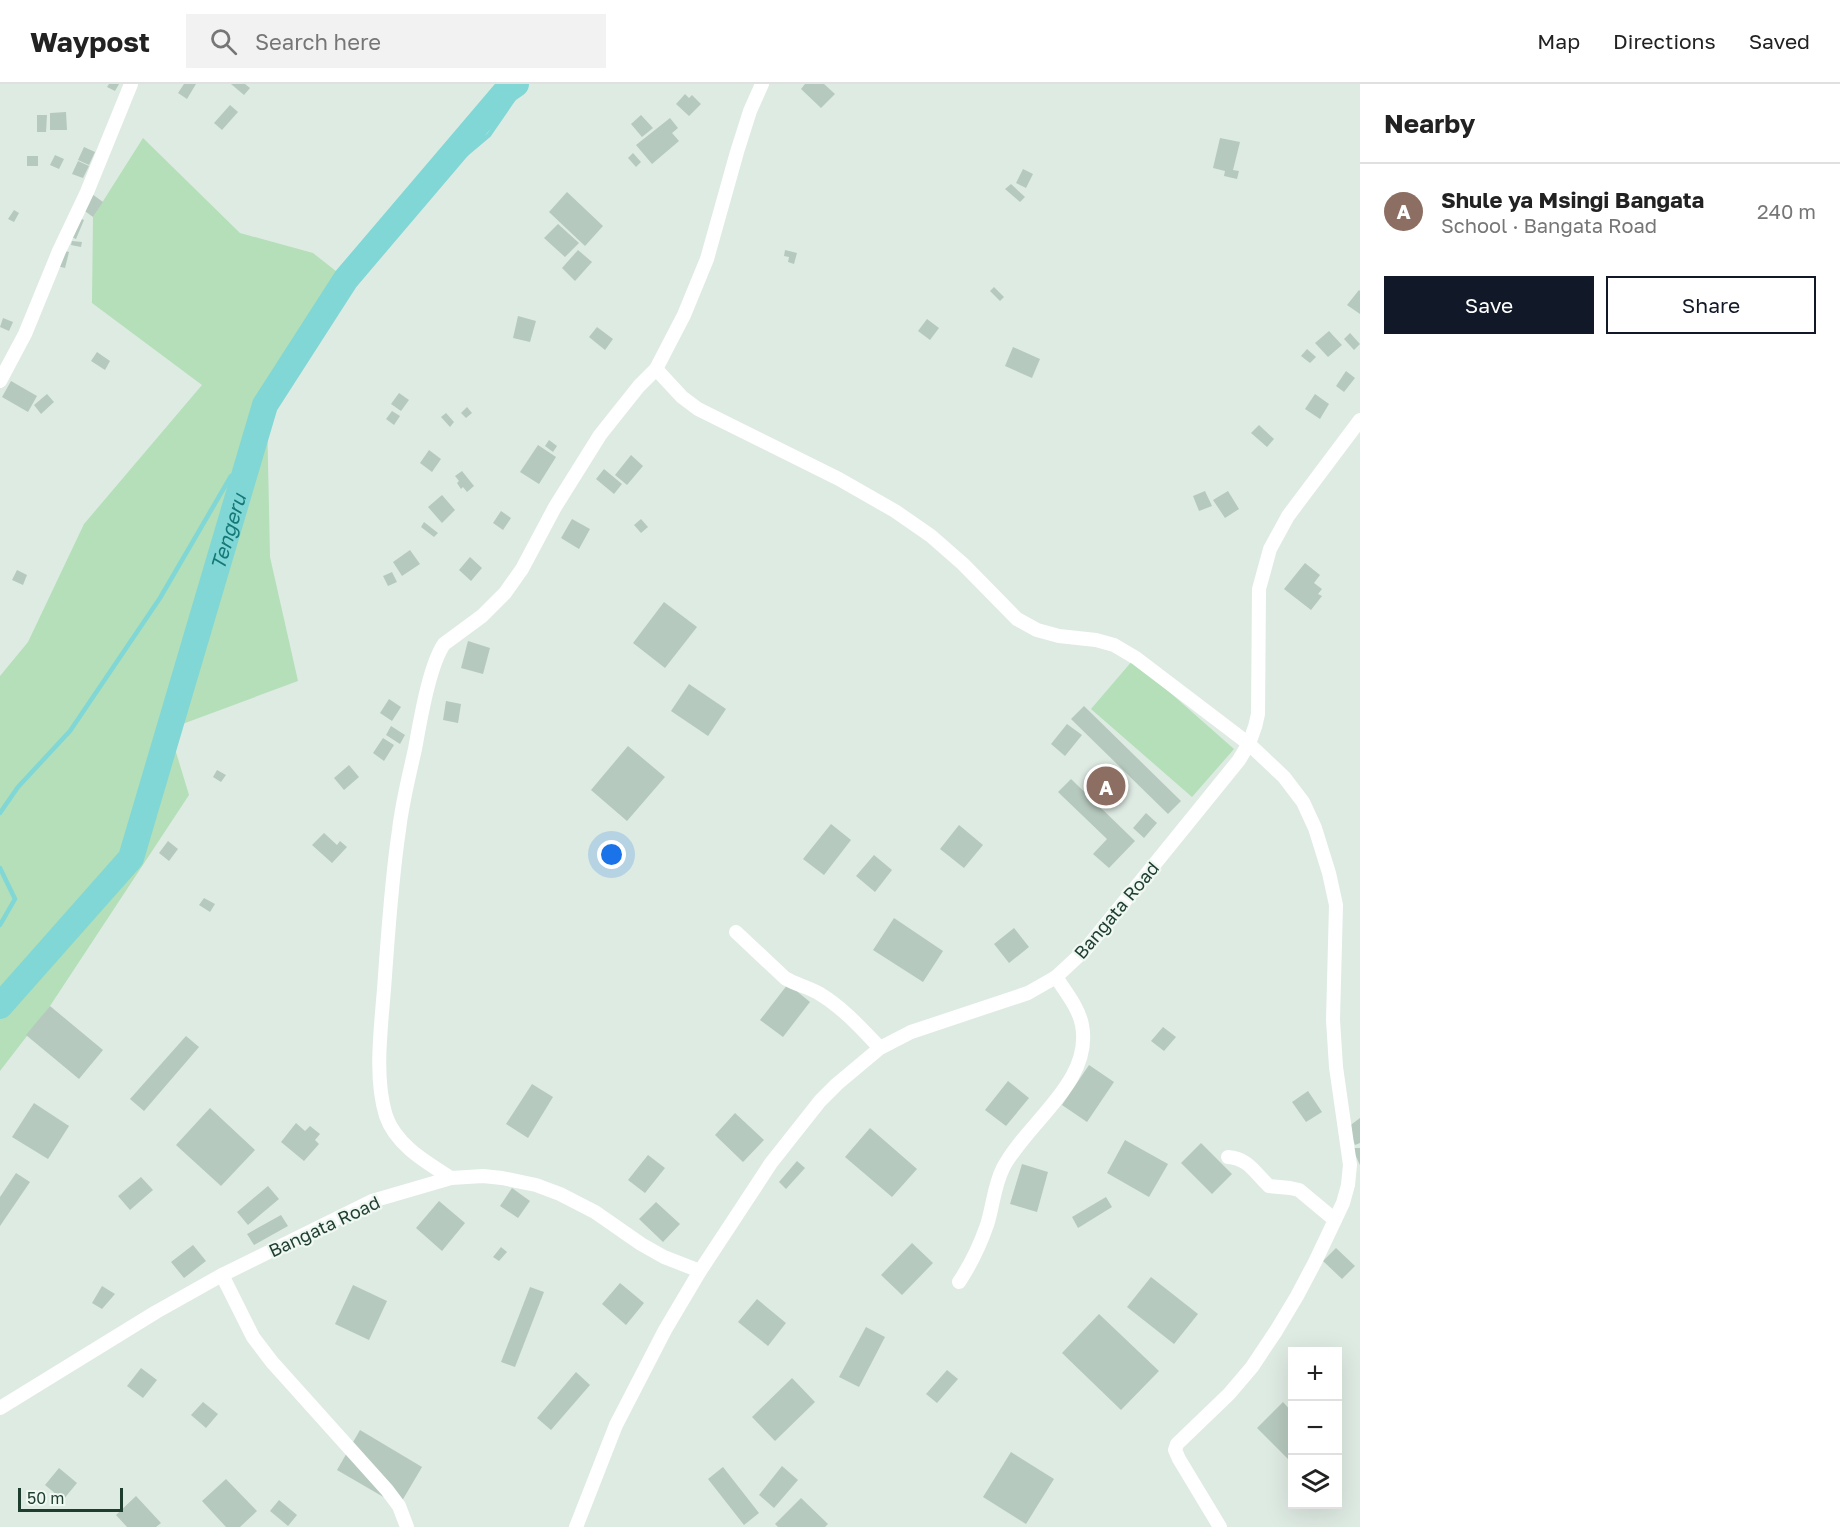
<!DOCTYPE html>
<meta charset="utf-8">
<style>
:root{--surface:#fff;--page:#f2f2f2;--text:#222;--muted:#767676;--line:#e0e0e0;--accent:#111827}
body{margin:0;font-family:"Golos Text",sans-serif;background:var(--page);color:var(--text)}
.controls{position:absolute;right:18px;bottom:18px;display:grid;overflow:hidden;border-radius:0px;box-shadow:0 6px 24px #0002}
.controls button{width:54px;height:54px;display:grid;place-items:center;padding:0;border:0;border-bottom:2px solid var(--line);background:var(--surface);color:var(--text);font:30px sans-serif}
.scale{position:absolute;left:18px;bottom:15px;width:105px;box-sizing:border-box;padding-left:6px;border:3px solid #1e3d2f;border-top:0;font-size:16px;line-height:21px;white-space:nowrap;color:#1e3d2f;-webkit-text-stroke:4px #eff8f2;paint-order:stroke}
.you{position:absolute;left:612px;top:771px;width:21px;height:21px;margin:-15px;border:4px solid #fff;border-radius:50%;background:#1a73e8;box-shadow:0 0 0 9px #1a73e833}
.badge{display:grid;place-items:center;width:39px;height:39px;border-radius:50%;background:var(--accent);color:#fff;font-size:20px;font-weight:700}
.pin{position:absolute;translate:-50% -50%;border:3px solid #fff;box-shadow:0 2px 6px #0006}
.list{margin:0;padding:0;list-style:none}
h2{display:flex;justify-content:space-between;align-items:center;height:78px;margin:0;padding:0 24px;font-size:26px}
h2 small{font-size:20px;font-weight:400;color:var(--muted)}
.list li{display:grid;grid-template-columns:39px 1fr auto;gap:18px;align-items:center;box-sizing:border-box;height:96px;padding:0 24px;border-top:2px solid var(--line)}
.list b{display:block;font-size:22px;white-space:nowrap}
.list p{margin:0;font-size:20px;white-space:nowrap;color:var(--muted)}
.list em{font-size:20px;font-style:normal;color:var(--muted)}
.actions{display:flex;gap:12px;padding:18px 24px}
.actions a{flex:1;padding:14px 0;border:2px solid var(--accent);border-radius:0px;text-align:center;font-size:21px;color:var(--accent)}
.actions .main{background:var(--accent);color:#fff}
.icon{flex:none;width:33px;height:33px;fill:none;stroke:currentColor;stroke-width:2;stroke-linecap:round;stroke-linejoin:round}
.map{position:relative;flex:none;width:1360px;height:1443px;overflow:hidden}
header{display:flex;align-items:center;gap:36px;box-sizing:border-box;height:84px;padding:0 30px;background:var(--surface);border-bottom:2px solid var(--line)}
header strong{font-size:28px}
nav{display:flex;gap:33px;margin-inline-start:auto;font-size:21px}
.search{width:420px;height:54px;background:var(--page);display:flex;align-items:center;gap:15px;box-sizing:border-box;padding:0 21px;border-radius:0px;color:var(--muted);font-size:22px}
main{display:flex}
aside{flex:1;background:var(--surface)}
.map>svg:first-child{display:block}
</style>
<header>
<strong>Waypost</strong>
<div class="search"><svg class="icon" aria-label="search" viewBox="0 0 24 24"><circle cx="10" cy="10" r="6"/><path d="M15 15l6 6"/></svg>Search here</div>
<nav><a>Map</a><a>Directions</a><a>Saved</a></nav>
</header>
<main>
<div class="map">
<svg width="1360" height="1443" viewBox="0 0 1360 1443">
<rect width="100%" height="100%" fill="#deebe3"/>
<g fill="#b4dfb8">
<polygon points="143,54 240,149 313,169 346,195 267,330 270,473 298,597 169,645 189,711 50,922 0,987 0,592 28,558 84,440 202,301 92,219 93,133"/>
<polygon points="1133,576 1234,665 1192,713 1091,625"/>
</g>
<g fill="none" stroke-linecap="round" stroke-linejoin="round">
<g stroke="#80d7d5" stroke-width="4.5">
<polyline points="284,301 374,148 489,51 524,0"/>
<polyline points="0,729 18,703 70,647 160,514 231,392"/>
<polyline points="0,784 15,815 0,841"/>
</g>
<path stroke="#80d7d5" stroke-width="26" id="s1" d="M0,922l131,-148 134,-453 81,-126 160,-188 10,-7"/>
</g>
<g fill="#b6c9be">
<polygon points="109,0 119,0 115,7 107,3"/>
<polygon points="184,0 196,0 187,15 178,9"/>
<polygon points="231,0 245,0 250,4 244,11"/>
<polygon points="805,0 824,0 835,10 821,24 801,5"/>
<polygon points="685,10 689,14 692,11 701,20 689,32 676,20"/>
<polygon points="230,21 238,28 222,46 214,39"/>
<polygon points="66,28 67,46 50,46 50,29"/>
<polygon points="37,31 47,31 46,48 37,48"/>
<polygon points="641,31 653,44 642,53 631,40"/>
<polygon points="670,34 678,44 672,49 679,57 652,80 636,61"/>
<polygon points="1220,54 1240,58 1233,86 1239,87 1237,95 1224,92 1225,87 1213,84"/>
<polygon points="84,63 95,68 89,81 78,76"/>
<polygon points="633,69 641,78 636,83 628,74"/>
<polygon points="55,71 64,75 59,85 50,81"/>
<rect x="27" y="72" width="11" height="10"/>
<polygon points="78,77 89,82 83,94 72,90"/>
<polygon points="1023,85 1033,90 1026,104 1016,99"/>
<polygon points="1011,100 1025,113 1020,118 1005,105"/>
<polygon points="567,108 603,142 585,162 549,128"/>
<polygon points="92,110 103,118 93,133 82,125"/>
<polygon points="14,126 19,129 14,138 8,135"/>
<polygon points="77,133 84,136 76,155 69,152"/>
<polygon points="558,140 579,159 565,173 544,154"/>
<polygon points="72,157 82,158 81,163 71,161"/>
<polygon points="62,166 69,168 65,184 57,182"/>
<polygon points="578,166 592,178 575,197 562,184"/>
<polygon points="785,166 797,169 794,180 788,178 789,173 784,172"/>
<polygon points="994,203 1004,213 1000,217 990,207"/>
<polygon points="1359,206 1360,207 1360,230 1347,221"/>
<polygon points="518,232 536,237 530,258 513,254"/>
<polygon points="3,234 13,238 9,247 0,243"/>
<polygon points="927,235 939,244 930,256 918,247"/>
<polygon points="597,243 613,255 605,266 589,253"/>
<polygon points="1329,247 1342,261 1328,273 1315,259"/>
<polygon points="1350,249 1360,260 1354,266 1344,255"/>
<polygon points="1013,263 1040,275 1032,294 1005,282"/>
<polygon points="1307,265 1316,273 1310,279 1301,272"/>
<polygon points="97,268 110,277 105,286 91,277"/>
<polygon points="1346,287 1355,294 1344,308 1336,302"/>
<polygon points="11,297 37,312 28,328 2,313"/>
<polygon points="399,309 409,316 401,327 391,320"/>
<polygon points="47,310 54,318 41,330 34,321"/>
<polygon points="1315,310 1329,320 1320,335 1305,325"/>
<polygon points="467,323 472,329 466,334 461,329"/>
<polygon points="392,327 400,332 394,341 386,335"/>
<polygon points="446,329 454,338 450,343 441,333"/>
<polygon points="1259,341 1274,355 1267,363 1251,349"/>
<polygon points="549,356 557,362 553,368 545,362"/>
<polygon points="538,361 556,373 539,400 520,388"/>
<polygon points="429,366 441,375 432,388 420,379"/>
<polygon points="631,371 643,382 627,401 615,391"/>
<polygon points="604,385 622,400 614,410 596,395"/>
<polygon points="462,387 474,402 467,408 463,403 461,405 457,399 459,397 455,392"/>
<polygon points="1205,407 1212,422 1199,427 1193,412"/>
<polygon points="1228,407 1239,425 1225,434 1213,416"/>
<polygon points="442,411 455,426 442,439 428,423"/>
<polygon points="501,427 511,434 503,446 493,439"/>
<polygon points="572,435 590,445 579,465 561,454"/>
<polygon points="641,435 648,443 641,449 634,441"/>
<polygon points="424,438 438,449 434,453 421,443"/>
<polygon points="410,466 420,480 402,492 393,478"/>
<polygon points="470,473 482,484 471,497 459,486"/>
<polygon points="1305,479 1320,491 1314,499 1322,505 1318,510 1322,512 1311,526 1284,505"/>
<polygon points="17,486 27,491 23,501 12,496"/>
<polygon points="392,488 397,498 388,502 383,492"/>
<polygon points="664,518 697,543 665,584 633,559"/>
<polygon points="468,557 490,564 483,590 461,584"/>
<polygon points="689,600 726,625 708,652 671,627"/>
<polygon points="389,615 401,623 392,637 380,629"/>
<polygon points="446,617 461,620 458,639 443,636"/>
<polygon points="1084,622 1181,717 1168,730 1071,635"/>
<polygon points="1067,640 1082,651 1065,672 1051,660"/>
<polygon points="391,642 405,651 400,660 386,651"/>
<polygon points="383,654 394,661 384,677 373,669"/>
<polygon points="628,662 665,693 627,737 591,706"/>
<polygon points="349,681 359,693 344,706 334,694"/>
<polygon points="217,686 226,691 221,698 213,693"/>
<polygon points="1071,695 1135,757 1109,784 1093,770 1107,755 1058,708"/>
<polygon points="1146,729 1157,739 1144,754 1133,744"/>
<polygon points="831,740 851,756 824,791 803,775"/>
<polygon points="959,741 983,761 964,784 940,765"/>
<polygon points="324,749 337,761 340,757 347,763 332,779 312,761"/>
<polygon points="168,757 178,765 169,777 159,769"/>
<polygon points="874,771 892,786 875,808 856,792"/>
<polygon points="204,814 215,820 210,828 199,821"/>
<polygon points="894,834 943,867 923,898 873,866"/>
<polygon points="1014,844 1029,863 1009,879 994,860"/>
<polygon points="788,900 810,918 783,953 760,936"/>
<polygon points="50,922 103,966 79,995 26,951"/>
<polygon points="1163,943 1176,953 1164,967 1151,957"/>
<polygon points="186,952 199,963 144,1027 130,1015"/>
<polygon points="1089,981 1114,998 1087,1038 1062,1021"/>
<polygon points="1008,997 1029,1014 1006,1042 985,1026"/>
<polygon points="532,1000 553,1013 528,1054 506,1040"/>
<polygon points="1308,1007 1322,1028 1306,1038 1292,1018"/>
<polygon points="34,1019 69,1042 48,1075 12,1053"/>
<polygon points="210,1024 255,1066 221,1102 176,1061"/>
<polygon points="735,1029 764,1056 743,1078 715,1051"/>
<polygon points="1360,1034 1360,1059 1355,1061 1348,1043"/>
<polygon points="296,1039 305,1047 310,1042 320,1050 315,1056 319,1060 304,1077 281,1058"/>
<polygon points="870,1044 917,1085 892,1113 845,1073"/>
<polygon points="1125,1056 1168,1080 1149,1113 1107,1089"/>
<polygon points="1201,1059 1232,1090 1212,1110 1181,1079"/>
<polygon points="1352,1064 1360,1064 1360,1081"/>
<polygon points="648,1071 665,1084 645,1109 628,1096"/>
<polygon points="797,1077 805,1084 786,1105 779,1098"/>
<polygon points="1022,1080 1048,1088 1037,1128 1010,1120"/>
<polygon points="16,1089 30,1098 0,1142 0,1113"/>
<polygon points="141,1093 153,1106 130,1126 118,1112"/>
<polygon points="268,1102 279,1115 248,1141 237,1128"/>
<polygon points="512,1104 530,1117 518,1134 500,1122"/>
<polygon points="1106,1113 1112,1123 1078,1144 1072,1133"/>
<polygon points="439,1117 465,1139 442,1167 416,1144"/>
<polygon points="656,1118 680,1140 663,1158 639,1135"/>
<polygon points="281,1131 288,1142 254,1161 247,1150"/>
<polygon points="912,1159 933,1179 902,1211 881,1191"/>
<polygon points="193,1161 206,1177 184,1194 171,1178"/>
<polygon points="501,1163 507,1168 499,1177 493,1173"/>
<polygon points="1336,1164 1355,1182 1342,1195 1323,1177"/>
<polygon points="1151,1193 1198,1230 1174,1260 1127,1223"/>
<polygon points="620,1199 644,1219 626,1241 602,1220"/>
<polygon points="353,1201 387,1217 369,1256 335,1240"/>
<polygon points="102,1202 115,1210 102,1225 92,1219"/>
<polygon points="530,1203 544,1208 515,1283 501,1278"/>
<polygon points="757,1215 786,1239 768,1262 738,1238"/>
<polygon points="1099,1230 1159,1287 1121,1326 1062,1269"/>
<polygon points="866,1243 885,1253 859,1303 839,1293"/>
<polygon points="141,1284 157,1296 143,1314 127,1302"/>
<polygon points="947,1286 958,1295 937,1319 926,1310"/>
<polygon points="576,1288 590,1301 551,1346 537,1334"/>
<polygon points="792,1294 815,1318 775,1357 752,1333"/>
<polygon points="203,1318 218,1330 206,1344 191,1331"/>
<polygon points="1283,1318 1292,1328 1292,1379 1257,1344"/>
<polygon points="360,1346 422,1383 399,1422 337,1386"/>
<polygon points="1011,1368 1054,1395 1026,1440 983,1413"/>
<polygon points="782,1382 798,1396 774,1424 759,1411"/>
<polygon points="723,1383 759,1429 744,1441 708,1395"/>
<polygon points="59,1384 77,1399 63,1416 45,1401"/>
<polygon points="226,1395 257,1427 240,1443 226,1443 202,1417"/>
<polygon points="136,1412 161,1439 156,1443 127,1443 116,1431"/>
<polygon points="801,1414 828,1440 825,1443 778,1443 775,1440"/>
<polygon points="279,1416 297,1431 288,1442 270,1427"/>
</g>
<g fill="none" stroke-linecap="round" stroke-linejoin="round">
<g stroke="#fff" stroke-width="14">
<polyline points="656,285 682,313 698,325 839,395 895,427 931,452 963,480 1017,535 1037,546 1059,552 1096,556 1114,561 1136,574 1249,660 1284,693 1303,718 1315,744 1329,789 1336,821 1333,936 1336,983 1350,1081 1348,1101 1343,1119 1315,1178 1297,1212 1276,1247 1252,1283 1229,1310 1177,1360 1175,1366 1179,1375 1220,1443"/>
<polyline points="0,297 25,250 59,167 87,108 131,0"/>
<path d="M736,848l49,46c11,7 24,9 35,16 23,14 41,34 60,54"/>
<path d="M1228,1073c20,1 27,16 41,29l21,2 9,2 36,30"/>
<path d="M451,1094c-25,-16 -55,-33 -65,-62 -12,-38 -5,-88 -2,-127 4,-53 7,-106 15,-159 3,-27 10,-54 16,-81 5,-27 14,-83 29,-105l38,-28 23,-23 17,-24 33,-62 45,-72 39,-49 17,-17 28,-54 23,-56 30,-107 13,-41 12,-27"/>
<polyline points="222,1191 253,1253 272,1278 387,1406 399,1422 407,1443"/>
<path d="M959,1198c12,-18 21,-37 28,-57 6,-19 7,-39 16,-57 24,-46 90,-86 79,-143 -3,-17 -17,-34 -26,-48"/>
<polyline points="0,1324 156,1228 222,1191 372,1117 451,1094 483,1092 502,1094 536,1101 560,1110 595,1128 641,1160 664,1173 700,1187"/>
<path d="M576,1443l40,-102 49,-95 35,-59 71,-108 49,-62 17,-17 43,-36 31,-16 117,-39 28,-16 29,-27 154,-190c10,-15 16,-28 19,-46l1,-125 11,-40 18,-33 72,-96"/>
</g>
</g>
<g text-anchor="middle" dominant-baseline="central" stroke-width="4.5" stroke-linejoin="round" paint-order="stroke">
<g font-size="18" fill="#1e3d2f" stroke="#eff8f2">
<text transform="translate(1116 826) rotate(-50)">Bangata Road</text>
<text transform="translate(324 1142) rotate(-25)">Bangata Road</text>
</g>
<g font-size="20" font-style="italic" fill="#137978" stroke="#eff8f2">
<text stroke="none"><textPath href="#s1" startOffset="538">Tengeru</textPath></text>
</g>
</g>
</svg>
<div class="controls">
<button>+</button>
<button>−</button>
<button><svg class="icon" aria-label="layers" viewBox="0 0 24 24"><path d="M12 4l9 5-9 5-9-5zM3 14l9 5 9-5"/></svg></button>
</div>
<div class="scale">50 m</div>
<div class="you"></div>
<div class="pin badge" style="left:1106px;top:702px;background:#8d6e63">A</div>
</div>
<aside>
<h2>Nearby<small></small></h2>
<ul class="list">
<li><span class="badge" style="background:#8d6e63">A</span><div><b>Shule ya Msingi Bangata</b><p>School · Bangata Road</p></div><em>240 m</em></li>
</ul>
<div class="actions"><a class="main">Save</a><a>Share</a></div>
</aside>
</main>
